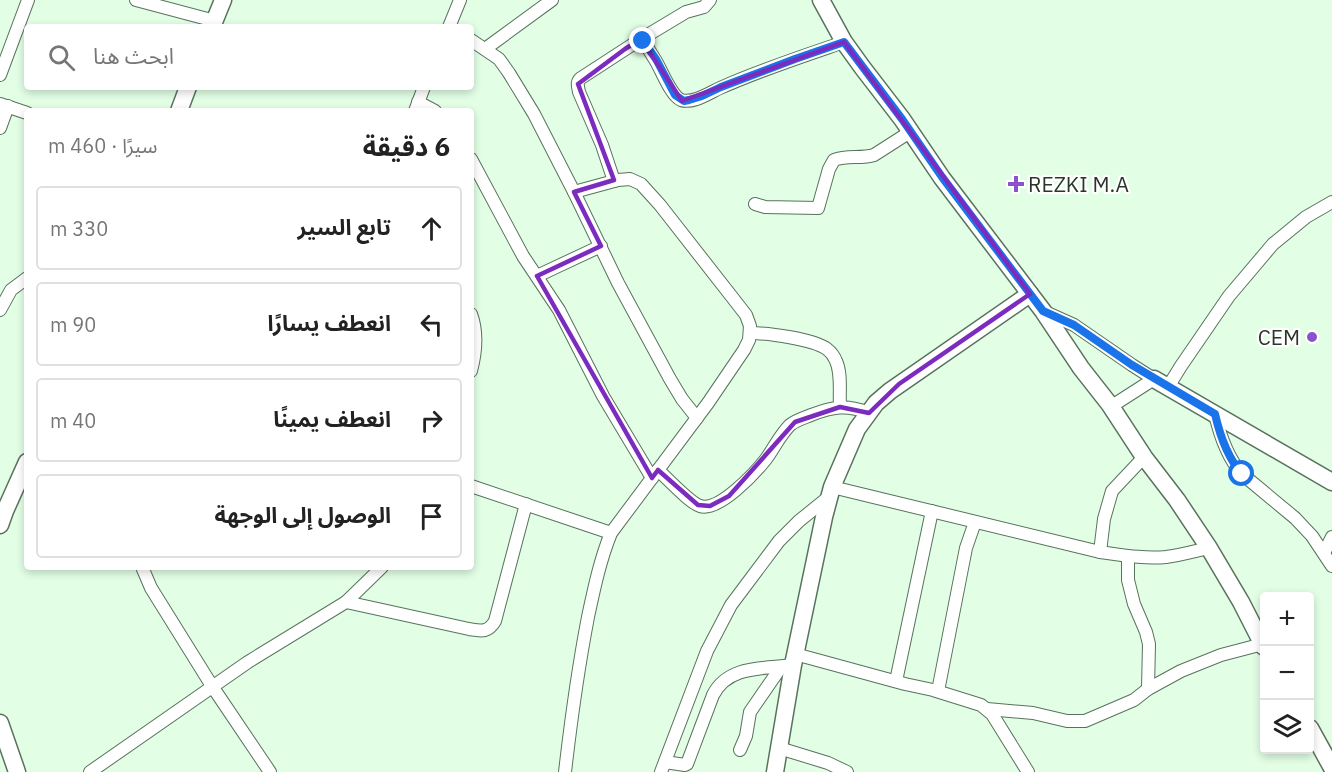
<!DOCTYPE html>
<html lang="ar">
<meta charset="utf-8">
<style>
:root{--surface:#fff;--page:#f2f2f2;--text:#222;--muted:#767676;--line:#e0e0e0}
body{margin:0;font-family:"IBM Plex Sans","Noto Sans Arabic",sans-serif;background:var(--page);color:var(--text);direction:rtl}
.controls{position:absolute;right:18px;bottom:18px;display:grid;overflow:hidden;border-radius:6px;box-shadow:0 3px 9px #0003}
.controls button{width:54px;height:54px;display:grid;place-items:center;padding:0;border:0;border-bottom:2px solid var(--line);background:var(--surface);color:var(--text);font:30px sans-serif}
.stop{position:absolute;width:18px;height:18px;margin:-14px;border:4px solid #1a73e8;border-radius:50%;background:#fff}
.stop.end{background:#1a73e8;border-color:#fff;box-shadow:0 2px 6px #0008}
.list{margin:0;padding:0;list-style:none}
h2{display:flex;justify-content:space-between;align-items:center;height:78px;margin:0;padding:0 24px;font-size:26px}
h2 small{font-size:20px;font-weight:400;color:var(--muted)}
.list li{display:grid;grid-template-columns:39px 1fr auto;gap:18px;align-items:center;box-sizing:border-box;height:84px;margin:0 12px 12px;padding:0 12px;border:2px solid var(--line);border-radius:6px}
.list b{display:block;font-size:22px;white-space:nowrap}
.list em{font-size:20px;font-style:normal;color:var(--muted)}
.icon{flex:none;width:33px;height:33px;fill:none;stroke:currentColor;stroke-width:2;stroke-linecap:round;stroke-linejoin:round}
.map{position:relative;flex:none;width:1332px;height:772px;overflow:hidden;direction:ltr}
.search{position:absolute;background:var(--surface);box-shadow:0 3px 9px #0003;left:24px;top:24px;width:450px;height:66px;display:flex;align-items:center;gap:15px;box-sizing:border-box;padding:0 21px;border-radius:6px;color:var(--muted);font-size:22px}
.panel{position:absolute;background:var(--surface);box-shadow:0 3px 9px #0003;left:24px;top:108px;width:450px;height:462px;border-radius:6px;direction:rtl}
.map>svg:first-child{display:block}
</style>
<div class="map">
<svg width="1332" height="772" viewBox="0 0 1332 772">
<rect width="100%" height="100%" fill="#e2fee5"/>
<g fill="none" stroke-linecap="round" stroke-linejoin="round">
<g stroke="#59725d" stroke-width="14">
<g id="street">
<polyline points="136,0 215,21"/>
<polyline points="449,27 460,0"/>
<polyline points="641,39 686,12 704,7 710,0"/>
<polyline points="471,40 499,59 509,73 534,114 574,192 618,283 670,379 682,399 697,418"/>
<polyline points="485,49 552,0"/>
<polyline points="0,75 28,0"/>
<polyline points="418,102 435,111"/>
<polyline points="0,104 27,113"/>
<polyline points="415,111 424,87"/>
<polyline points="0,128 8,106"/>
<polyline points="471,159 523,256 559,310 603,396 652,478"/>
<path d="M614,181l-12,-36 -23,-53c-1,-6 -3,-10 2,-14l60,-39c5,6 9,12 13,19 7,10 16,37 27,42 12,4 28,-7 39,-12 40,-18 83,-32 124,-46"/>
<path d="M755,204l10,3 53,1 11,-39 5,-9c13,-5 27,-1 40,-5l36,-23"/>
<polyline points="537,276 601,246"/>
<polyline points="0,310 11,290 27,278"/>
<polyline points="1045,312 1074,325 1132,365 1154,379 1115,404 1110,405"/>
<path d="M471,314c7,19 5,38 0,57"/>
<path d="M750,333c18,0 63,6 77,16 4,3 7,7 9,12 6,13 3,31 4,46"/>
<polyline points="1168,387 1181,366 1229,296 1273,244 1306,217 1332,202"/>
<path d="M1215,414c5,22 12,43 27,60l53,44 17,18 20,30"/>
<path d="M658,470c9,8 32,33 42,36 19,6 55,-33 66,-47 8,-11 14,-24 24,-34 6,-5 14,-7 21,-10 21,-8 35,-11 58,-2"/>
<polyline points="471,486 611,533"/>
<path d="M832,487l268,65c22,3 44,7 66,5 15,-2 29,-6 43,-9"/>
<polyline points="1100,552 1104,519 1112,491 1144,457"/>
<polyline points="1324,553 1332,537"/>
<polyline points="1128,556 1128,580 1134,604 1146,632 1149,644 1148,689"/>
<polyline points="142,567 151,588 212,686 270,772"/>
<path d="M346,602l123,27c12,2 19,4 26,-8l31,-117"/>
<polyline points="795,654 905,684 933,690 981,705 992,714 1028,772"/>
<polyline points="896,681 932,511"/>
<polyline points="938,691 966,548 975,522"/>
<polyline points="987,709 1033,713 1067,721 1085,721 1134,700 1148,689 1181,671 1221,655 1263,644"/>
<polyline points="779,748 828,763 847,772"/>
<polyline points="740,750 746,736 750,712 781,667"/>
<path d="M665,762l20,3 2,-1 26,-69c15,-30 51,-26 80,-30"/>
<polyline points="90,772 248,662 346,602 382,567"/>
<path d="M565,772c6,-52 13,-103 23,-155 6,-28 12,-57 23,-84l97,-130 36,-53 5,-10 1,-14 -4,-11 -14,-18 -72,-92 -19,-21 -11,-5 -12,1 -44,12"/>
<polyline points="661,772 707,651 731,605 779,541 799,521 830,496"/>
</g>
</g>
<g stroke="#59725d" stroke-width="19">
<g id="secondary">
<polyline points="821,0 844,42 862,67 902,119 942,178 1043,311 1081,368 1110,405 1144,457 1177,500 1209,548 1241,602 1264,647"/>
<polyline points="212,27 223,0"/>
<polyline points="179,111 188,87"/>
<polyline points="1154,379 1332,482"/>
<polyline points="0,525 5,511 27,462"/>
<polyline points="0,723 17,772"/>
<polyline points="1310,728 1332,768"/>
<polyline points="775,772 793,665 824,517 832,487 857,429 876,403 890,391 1030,294"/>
</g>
</g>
<use href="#street" stroke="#fff" stroke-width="12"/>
<use href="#secondary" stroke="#fff" stroke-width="16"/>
</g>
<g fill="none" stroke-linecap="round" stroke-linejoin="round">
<path stroke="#1a73e8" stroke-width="8" d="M643,41l13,18 19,36 9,6 5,-1 13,-4 19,-9 74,-28 49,-17 58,77 40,58 101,134 31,14 58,40 83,49c5,22 12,43 27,60"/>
</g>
<path fill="none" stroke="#7b2cbf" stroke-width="4.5" stroke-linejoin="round" d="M641,39l41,62 162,-59 186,252 -131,90 -30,29 -29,-6 -45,15 -66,74 -19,10 -12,-1 -40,-35 -6,8 -115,-202 64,-30 -27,-54 40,-12 -36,-96 47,-35z"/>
<g fill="#8953cb" stroke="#fff" stroke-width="2">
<path d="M1013 175h6v6h6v6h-6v6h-6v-6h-6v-6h6z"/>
<circle cx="1312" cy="337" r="6"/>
</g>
<g text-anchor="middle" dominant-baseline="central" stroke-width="4.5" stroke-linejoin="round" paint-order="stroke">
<g font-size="21" fill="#2a352c" stroke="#fff" text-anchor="start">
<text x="1028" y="184">REZKI M.A</text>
<text x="1300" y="337" text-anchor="end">CEM</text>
</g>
</g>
</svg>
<div class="controls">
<button>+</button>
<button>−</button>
<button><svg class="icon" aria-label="layers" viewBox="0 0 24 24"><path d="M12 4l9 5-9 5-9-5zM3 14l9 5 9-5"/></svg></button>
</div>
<div class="stop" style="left:1242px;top:474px"></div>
<div class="stop end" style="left:643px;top:41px"></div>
<div class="search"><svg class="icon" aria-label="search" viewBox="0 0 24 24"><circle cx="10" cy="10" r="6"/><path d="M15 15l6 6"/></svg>ابحث هنا</div>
<section class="panel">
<h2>6 دقيقة<small>سيرًا · 460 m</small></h2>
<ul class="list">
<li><svg class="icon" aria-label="ahead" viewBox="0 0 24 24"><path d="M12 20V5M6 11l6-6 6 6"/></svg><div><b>تابع السير</b></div><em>330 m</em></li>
<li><svg class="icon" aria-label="left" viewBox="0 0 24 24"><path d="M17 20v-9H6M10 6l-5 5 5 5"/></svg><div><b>انعطف يسارًا</b></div><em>90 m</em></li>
<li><svg class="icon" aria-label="right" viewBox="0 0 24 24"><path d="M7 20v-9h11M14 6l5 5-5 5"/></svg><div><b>انعطف يمينًا</b></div><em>40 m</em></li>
<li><svg class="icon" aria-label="arrive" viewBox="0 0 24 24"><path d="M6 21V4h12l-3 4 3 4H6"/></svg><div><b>الوصول إلى الوجهة</b></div></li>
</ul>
</section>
</div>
